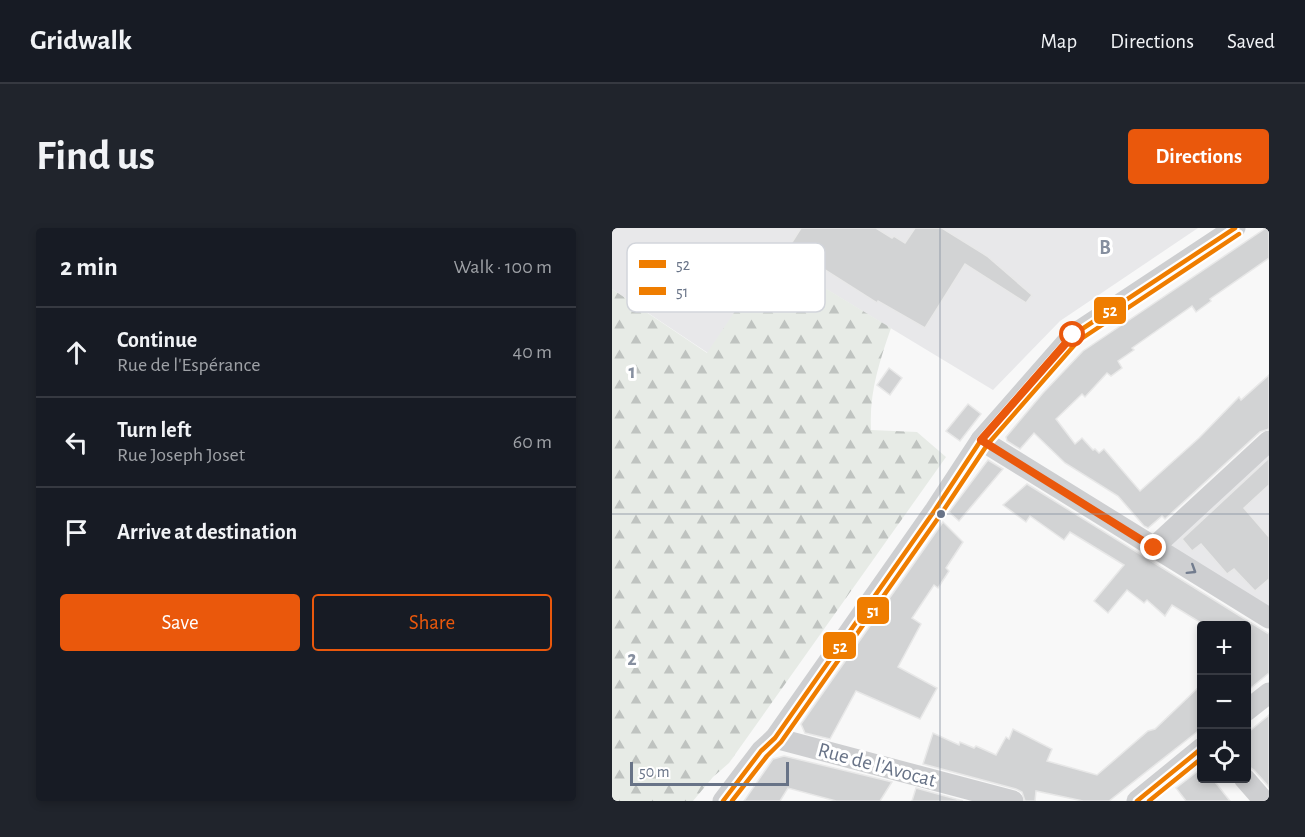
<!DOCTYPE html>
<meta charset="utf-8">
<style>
:root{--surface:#171b24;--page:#20242c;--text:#f1f3f6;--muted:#9ea1a6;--line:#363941;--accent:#ea580c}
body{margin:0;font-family:"Alegreya Sans",sans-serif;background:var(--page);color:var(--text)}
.controls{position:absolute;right:18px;bottom:18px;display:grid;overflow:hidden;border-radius:6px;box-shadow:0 3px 9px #0003}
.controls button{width:54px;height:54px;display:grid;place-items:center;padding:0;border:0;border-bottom:2px solid var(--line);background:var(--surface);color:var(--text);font:30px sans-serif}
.scale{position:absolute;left:18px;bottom:15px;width:159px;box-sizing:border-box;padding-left:6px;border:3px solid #687387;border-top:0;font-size:16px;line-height:21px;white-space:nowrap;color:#687387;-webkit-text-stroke:4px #fff;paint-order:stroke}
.stop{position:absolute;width:18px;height:18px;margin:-14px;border:4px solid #ea580c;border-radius:50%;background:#fff}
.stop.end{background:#ea580c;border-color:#fff;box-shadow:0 2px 6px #0008}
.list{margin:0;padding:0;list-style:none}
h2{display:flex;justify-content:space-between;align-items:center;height:78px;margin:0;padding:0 24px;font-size:26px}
h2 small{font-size:20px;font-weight:400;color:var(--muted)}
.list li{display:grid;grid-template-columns:39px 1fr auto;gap:18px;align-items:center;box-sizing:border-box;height:90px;padding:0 24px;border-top:2px solid var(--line)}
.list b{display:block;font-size:22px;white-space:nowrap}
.list p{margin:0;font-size:20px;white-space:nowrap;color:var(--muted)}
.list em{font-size:20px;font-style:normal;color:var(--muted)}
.actions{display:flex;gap:12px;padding:18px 24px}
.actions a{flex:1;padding:14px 0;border:2px solid var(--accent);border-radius:6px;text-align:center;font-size:21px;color:var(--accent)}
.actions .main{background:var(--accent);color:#fff}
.icon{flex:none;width:33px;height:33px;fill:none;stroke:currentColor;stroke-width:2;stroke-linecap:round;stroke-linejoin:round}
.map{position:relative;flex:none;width:657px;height:573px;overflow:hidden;border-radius:6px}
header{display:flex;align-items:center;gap:36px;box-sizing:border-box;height:84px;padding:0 30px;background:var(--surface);border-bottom:2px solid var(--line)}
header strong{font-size:28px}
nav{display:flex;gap:33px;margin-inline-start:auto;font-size:21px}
.intro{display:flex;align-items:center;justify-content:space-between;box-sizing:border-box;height:144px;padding:0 36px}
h1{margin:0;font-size:42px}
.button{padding:15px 27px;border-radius:6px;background:var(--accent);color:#fff;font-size:21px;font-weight:700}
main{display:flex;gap:36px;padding:0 36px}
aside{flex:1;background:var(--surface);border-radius:6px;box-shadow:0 3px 9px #0003}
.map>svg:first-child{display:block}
</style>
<header>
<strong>Gridwalk</strong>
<nav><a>Map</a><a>Directions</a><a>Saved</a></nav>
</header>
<div class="intro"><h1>Find us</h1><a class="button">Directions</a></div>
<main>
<aside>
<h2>2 min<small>Walk · 100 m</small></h2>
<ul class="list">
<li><svg class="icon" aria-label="ahead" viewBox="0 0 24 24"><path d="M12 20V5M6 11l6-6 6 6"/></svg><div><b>Continue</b><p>Rue de l'Espérance</p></div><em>40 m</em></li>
<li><svg class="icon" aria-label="left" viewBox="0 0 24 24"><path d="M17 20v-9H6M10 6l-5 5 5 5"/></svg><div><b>Turn left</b><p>Rue Joseph Joset</p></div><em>60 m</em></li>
<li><svg class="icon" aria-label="arrive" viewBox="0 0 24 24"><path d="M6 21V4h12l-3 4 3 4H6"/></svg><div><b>Arrive at destination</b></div></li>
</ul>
<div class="actions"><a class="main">Save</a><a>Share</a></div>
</aside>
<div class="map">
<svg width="657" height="573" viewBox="0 0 657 573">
<defs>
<pattern id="forest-firs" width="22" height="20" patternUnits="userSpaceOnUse" patternTransform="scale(1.5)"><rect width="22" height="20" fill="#e7ebe6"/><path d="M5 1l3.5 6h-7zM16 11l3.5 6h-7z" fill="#bfc3c0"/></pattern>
</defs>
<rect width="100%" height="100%" fill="#f8f8f8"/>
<g fill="#e8e8ea">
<polygon points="0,0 586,0 448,93 381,162 161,29 96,125 0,61"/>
<polygon points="657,218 657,379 556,317"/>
</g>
<path fill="url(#forest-firs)" d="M160,28l119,72c-12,35 -22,65 -20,102l46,2 29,25 -217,306 -16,14 -20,24h-81v-512l95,64z"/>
<g fill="#d2d3d4" stroke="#e8e8e8" stroke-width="1.5">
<polygon points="189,0 264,0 280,10 282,8 293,15 303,0 330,0 375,28 420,67 414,75 353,36 313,100 266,73 265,75 177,19"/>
<polygon points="654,0 657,0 657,30 598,71 599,73 584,84 580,78 520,120 522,122 506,133 510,140 499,148 495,145 473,169 470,166 444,191 463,216 470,210 481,222 483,221 487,225 492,221 528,263 587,210 627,169 629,172 657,147 657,201 648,204 553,291 550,288 536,300 532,298 506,268 453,235 422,205 408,221 395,213 394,209 431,165 471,123"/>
<polygon points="277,140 290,150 278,167 265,157"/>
<polygon points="356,176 369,186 348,213 334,203"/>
<polygon points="657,230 657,257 632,280 657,309 657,351 643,363 622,341 615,346 589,316 580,323 570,311"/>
<polygon points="376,232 391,241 347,293 337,284"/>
<polygon points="415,256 657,406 657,445 634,464 634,398 594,398 560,377 553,388 535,372 532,375 515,362 496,385 482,373 512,337 458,304 452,312 418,288 414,294 391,277"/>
<polygon points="331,294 351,314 334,340 337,343 326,360 322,357 300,390 309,396 286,439 325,460 308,491 244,463 218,511 193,505 189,496"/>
<polygon points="590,456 590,500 497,573 471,573 424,563 423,573 413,573 410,564 404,561 311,536 321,505 347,517 348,514 362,520 364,518 384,527 394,509 397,511 401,501 440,521 435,533 485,547 536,503 543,501"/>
<polygon points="657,487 657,559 642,542 634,537 634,506"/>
<polygon points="172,528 268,551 280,554 268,573 224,573 176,560 168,573 132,573 161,531"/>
<polygon points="590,540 590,550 600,550 618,573 574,573 564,560"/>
<polygon points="304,560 351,573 300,573"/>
</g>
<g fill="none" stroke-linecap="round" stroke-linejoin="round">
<g stroke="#cecfd1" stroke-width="21">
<polyline points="369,212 657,390"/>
<polyline points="542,319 657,213"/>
<polyline points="634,483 657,465"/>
<polyline points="163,510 401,573"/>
<polyline points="632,550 652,573"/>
<polyline points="111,573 149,523 163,510 323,282 369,212 461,107 623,0"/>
<polyline points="525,573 590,520"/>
</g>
<g stroke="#fff" stroke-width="9">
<g id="bus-1">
<polyline points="111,573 149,523 163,510 323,282 369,212 461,107 623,0"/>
<polyline points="525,573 590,520"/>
</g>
</g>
<g stroke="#fff" stroke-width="9">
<g id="bus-2">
<polyline points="120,573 155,528 169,514 329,286 375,217 466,113 627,6"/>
<polyline points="537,573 590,530"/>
</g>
</g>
<use href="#bus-1" stroke="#ef7d00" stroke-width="4.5"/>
<use href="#bus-2" stroke="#ef7d00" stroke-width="4.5"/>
</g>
<defs><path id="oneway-chevron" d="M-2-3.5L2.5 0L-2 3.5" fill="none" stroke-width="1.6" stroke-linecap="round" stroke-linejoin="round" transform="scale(1.5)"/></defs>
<use stroke="#727c8e" href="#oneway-chevron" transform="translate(580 342) rotate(32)"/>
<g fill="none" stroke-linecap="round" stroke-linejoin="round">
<polyline stroke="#ea580c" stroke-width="8" points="461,107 369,212 542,320"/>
</g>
<path fill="none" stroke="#868f9f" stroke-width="1.5" stroke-opacity="0.55" d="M328,0v573M0,286h657"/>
<circle fill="#687387" stroke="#fff" stroke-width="2" cx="329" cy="286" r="5"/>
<g text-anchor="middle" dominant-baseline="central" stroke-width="6" stroke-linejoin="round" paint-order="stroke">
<g font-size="21" fill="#687387" stroke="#fff">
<text transform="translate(265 537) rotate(15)">Rue de l'Avocat</text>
</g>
</g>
<rect x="15" y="15" width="198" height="69" rx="9" fill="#fff" stroke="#d2d5db" stroke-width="1.5"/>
<rect x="27" y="32" width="27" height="8" fill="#ef7d00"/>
<rect x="27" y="59" width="27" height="8" fill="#ef7d00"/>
<g font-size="16" fill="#687387">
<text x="64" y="42">52</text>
<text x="64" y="69">51</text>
</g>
<g font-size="20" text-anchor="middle" font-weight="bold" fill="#868f9f" stroke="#fff" stroke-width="6" stroke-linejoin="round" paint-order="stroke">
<text x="493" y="26">B</text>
<text x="20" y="150">1</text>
<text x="20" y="437">2</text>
</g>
<g stroke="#fff" stroke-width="2">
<rect x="481" y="68" width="34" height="29" rx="6" fill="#ef7d00"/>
<rect x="244" y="368" width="34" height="29" rx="6" fill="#ef7d00"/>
<rect x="210" y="403" width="35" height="29" rx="6" fill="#ef7d00"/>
</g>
<g font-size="16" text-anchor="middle" font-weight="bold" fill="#fff">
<text x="498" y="88">52</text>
<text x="261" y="388">51</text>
<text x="228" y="424">52</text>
</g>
</svg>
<div class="controls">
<button>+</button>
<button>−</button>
<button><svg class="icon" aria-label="locate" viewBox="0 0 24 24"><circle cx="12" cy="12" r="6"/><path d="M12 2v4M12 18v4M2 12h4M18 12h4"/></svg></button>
</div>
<div class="scale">50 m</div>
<div class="stop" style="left:461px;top:107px"></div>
<div class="stop end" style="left:542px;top:320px"></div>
</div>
</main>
